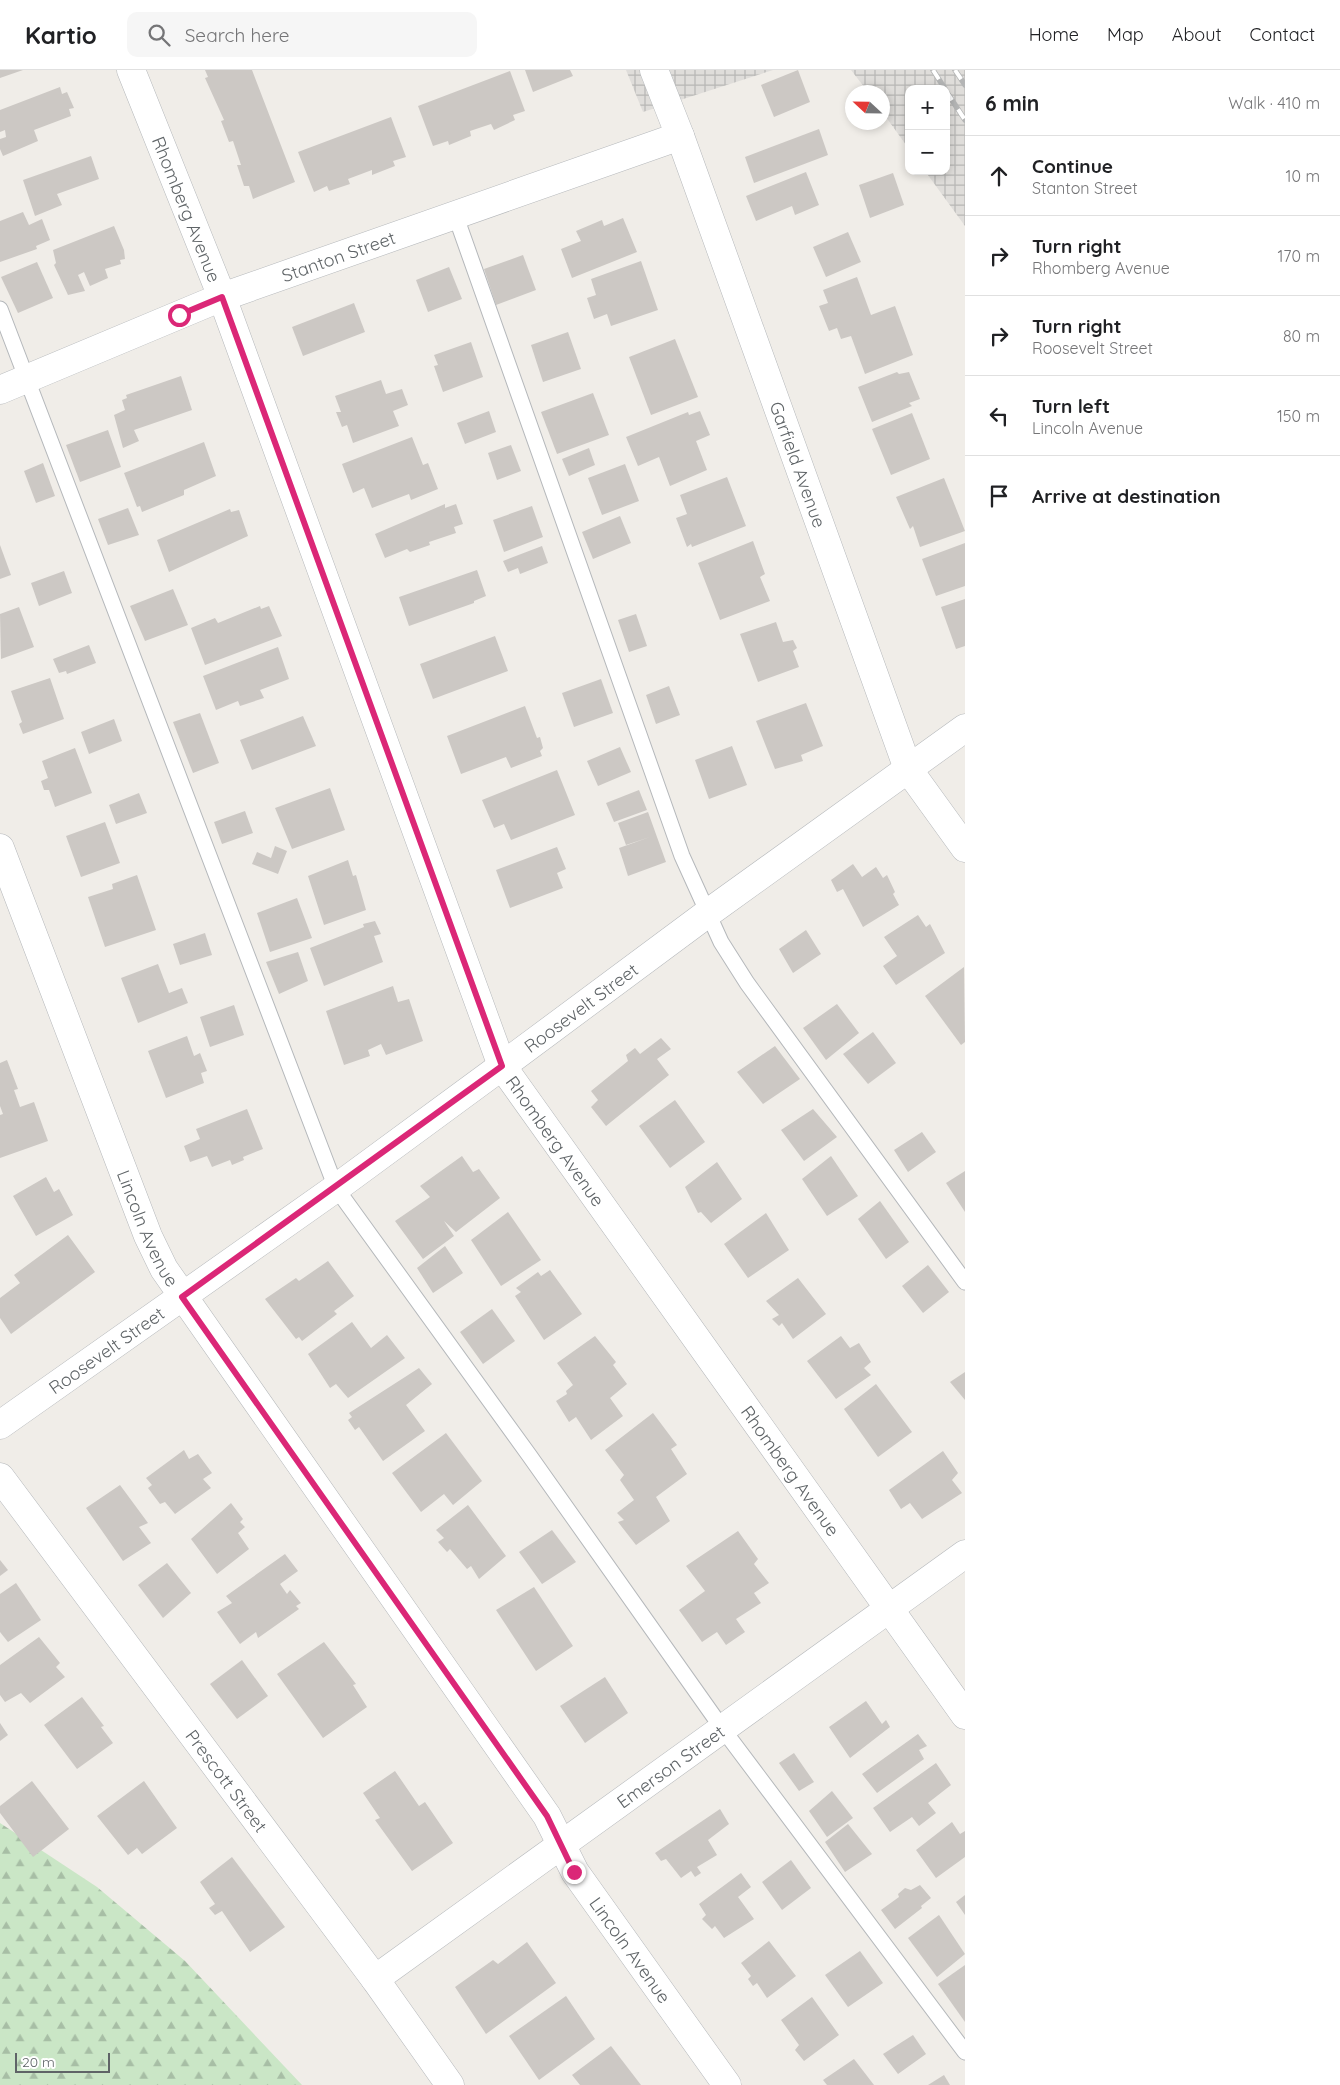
<!DOCTYPE html>
<meta charset="utf-8">
<style>
:root{--surface:#fff;--page:#f6f6f6;--text:#202124;--muted:#757577;--line:#e0e0e0}
body{margin:0;font-family:Quicksand,sans-serif;background:var(--page);color:var(--text)}
.controls{position:absolute;right:15px;top:15px;display:grid;overflow:hidden;border-radius:10px;box-shadow:0 2px 8px #0003}
.controls button{width:45px;height:45px;display:grid;place-items:center;padding:0;border:0;border-bottom:1px solid var(--line);background:var(--surface);color:var(--text);font:25px sans-serif}
.compass{position:absolute;left:845px;top:15px;width:45px;height:45px;border-radius:50%;background:var(--surface);box-shadow:0 2px 8px #0003;rotate:292deg}
.scale{position:absolute;left:15px;bottom:12px;width:95px;box-sizing:border-box;padding-left:5px;border:2px solid #5f6467;border-top:0;font-size:14px;line-height:18px;white-space:nowrap;color:#5f6467;-webkit-text-stroke:4px #fff;paint-order:stroke}
.stop{position:absolute;width:15px;height:15px;margin:-11px;border:4px solid #db2777;border-radius:50%;background:#fff}
.stop.end{background:#db2777;border-color:#fff;box-shadow:0 1px 5px #0008}
.list{margin:0;padding:0;list-style:none}
h2{display:flex;justify-content:space-between;align-items:center;height:65px;margin:0;padding:0 20px;font-size:21px}
h2 small{font-size:16px;font-weight:400;color:var(--muted)}
.list li{display:grid;grid-template-columns:32px 1fr auto;gap:15px;align-items:center;box-sizing:border-box;height:80px;padding:0 20px;border-top:1px solid var(--line)}
.list b{display:block;font-size:19px;white-space:nowrap}
.list p{margin:0;font-size:16px;white-space:nowrap;color:var(--muted)}
.list em{font-size:16px;font-style:normal;color:var(--muted)}
.icon{flex:none;width:28px;height:28px;fill:none;stroke:currentColor;stroke-width:2;stroke-linecap:round;stroke-linejoin:round}
.map{position:relative;flex:none;width:965px;height:2015px;overflow:hidden}
header{display:flex;align-items:center;gap:30px;box-sizing:border-box;height:70px;padding:0 25px;background:var(--surface);border-bottom:1px solid var(--line)}
header strong{font-size:24px}
nav{display:flex;gap:28px;margin-inline-start:auto;font-size:18px}
.search{width:350px;height:45px;background:var(--page);display:flex;align-items:center;gap:12px;box-sizing:border-box;padding:0 18px;border-radius:10px;color:var(--muted);font-size:19px}
main{display:flex}
aside{flex:1;background:var(--surface)}
.map>svg:first-child{display:block}
</style>
<header>
<strong>Kartio</strong>
<div class="search"><svg class="icon" aria-label="search" viewBox="0 0 24 24"><circle cx="10" cy="10" r="6"/><path d="M15 15l6 6"/></svg>Search here</div>
<nav><a>Home</a><a>Map</a><a>About</a><a>Contact</a></nav>
</header>
<main>
<div class="map">
<svg width="965" height="2015" viewBox="0 0 965 2015">
<defs>
<pattern id="industrial-grid" width="8" height="8" patternUnits="userSpaceOnUse" patternTransform="scale(1.25)"><rect width="8" height="8" fill="#dfddda"/><path d="M0 4h8M4 0v8" fill="none" stroke="#b8b7b5"/></pattern>
<pattern id="forest-firs" width="22" height="20" patternUnits="userSpaceOnUse" patternTransform="scale(1.25)"><rect width="22" height="20" fill="#cae6c6"/><path d="M5 1l3.5 6h-7zM16 11l3.5 6h-7z" fill="#a7bea5"/></pattern>
</defs>
<rect width="100%" height="100%" fill="#f0ede8"/>
<g fill="url(#industrial-grid)">
<polygon points="626,0 773,0 643,42"/>
<polygon points="851,0 965,0 965,156 925,101 946,101 946,19 909,19 909,79 883,43 882,22 868,22"/>
</g>
<polygon fill="url(#forest-firs)" points="0,1753 97,1817 185,1891 302,2015 0,2015"/>
<g fill="#ccc8c4">
<polygon points="0,0 23,0 0,8"/>
<polygon points="205,0 252,0 295,112 253,129 249,116 244,116 237,95 241,95 233,71 229,72 221,51 224,50 205,8 208,7"/>
<polygon points="525,0 570,0 573,6 533,22"/>
<polygon points="798,0 810,32 774,47 761,15"/>
<polygon points="510,1 525,41 513,45 515,50 494,60 491,54 470,61 471,66 449,75 448,71 433,76 418,36"/>
<polygon points="60,17 62,24 67,22 74,38 69,39 71,46 34,60 38,71 3,86 0,79 0,69 6,67 5,60 0,62 0,40"/>
<polygon points="391,47 406,87 393,91 395,96 372,105 372,100 348,109 350,114 329,121 327,116 314,122 298,82"/>
<polygon points="819,59 828,85 754,113 745,87"/>
<polygon points="91,86 99,109 57,124 62,135 35,146 23,110"/>
<polygon points="806,102 819,135 795,145 792,136 756,151 746,126"/>
<polygon points="893,103 904,135 870,148 859,115"/>
<polygon points="23,142 29,155 42,149 50,170 36,176 37,179 0,192 0,151"/>
<polygon points="623,148 637,182 572,208 561,179 581,171 576,161 602,150 604,156"/>
<polygon points="114,156 124,180 125,189 120,190 121,194 105,199 108,208 90,216 84,202 78,205 85,221 68,225 54,195 56,193 53,180"/>
<polygon points="848,162 861,192 826,207 813,177"/>
<polygon points="523,185 536,220 496,235 484,199"/>
<polygon points="641,191 658,240 611,256 607,244 594,249 587,228 596,225 591,209"/>
<polygon points="37,192 53,228 18,243 1,207"/>
<polygon points="449,197 462,229 428,242 416,210"/>
<polygon points="857,207 871,245 895,236 913,285 865,304 851,266 841,269 837,258 829,261 819,236 828,233 823,220"/>
<polygon points="354,233 365,262 303,286 292,257"/>
<polygon points="568,262 581,299 543,312 531,275"/>
<polygon points="675,269 698,327 651,345 629,287"/>
<polygon points="471,272 483,307 443,322 434,296 438,295 434,285"/>
<polygon points="897,302 899,304 909,302 920,329 909,333 912,336 872,352 858,317"/>
<polygon points="181,306 192,340 134,360 139,371 123,378 114,345 125,340 122,330 127,328 126,325"/>
<polygon points="381,310 386,324 402,319 408,335 393,341 399,356 353,373 347,355 342,357 336,342 341,342 335,326"/>
<polygon points="593,323 609,365 557,384 541,342"/>
<polygon points="489,341 496,362 465,374 457,353"/>
<polygon points="700,341 710,365 696,371 707,400 670,416 659,387 638,396 626,367 688,342 689,345"/>
<polygon points="912,343 930,389 891,405 872,359"/>
<polygon points="108,360 121,397 80,412 66,375"/>
<polygon points="412,367 423,395 428,393 438,419 411,430 409,424 372,438 364,418 353,423 342,394"/>
<polygon points="204,372 216,406 184,420 184,425 142,442 140,436 137,437 124,403"/>
<polygon points="511,375 521,401 497,410 488,383"/>
<polygon points="589,378 595,395 569,406 562,389"/>
<polygon points="43,393 55,426 36,433 24,401"/>
<polygon points="625,394 639,431 602,445 588,408"/>
<polygon points="727,407 746,456 692,477 691,474 687,477 676,448 687,444 680,425"/>
<polygon points="944,408 965,461 920,477 913,456 910,459 896,427"/>
<polygon points="445,434 445,438 456,434 463,454 454,457 456,463 429,472 430,475 410,482 407,479 385,488 375,464"/>
<polygon points="532,436 543,467 504,482 493,450"/>
<polygon points="128,438 139,465 108,475 98,449"/>
<polygon points="230,439 231,442 239,440 248,466 169,502 157,470"/>
<polygon points="620,446 631,473 593,489 582,462"/>
<polygon points="753,471 765,504 760,507 770,531 720,550 698,493"/>
<polygon points="965,473 965,516 936,526 922,489"/>
<polygon points="0,475 11,505 0,509"/>
<polygon points="542,476 548,493 520,504 518,498 508,502 503,491"/>
<polygon points="477,500 486,526 474,531 474,533 409,556 399,527"/>
<polygon points="64,501 72,523 39,536 31,513"/>
<polygon points="173,519 188,555 145,571 130,536"/>
<polygon points="965,529 965,576 956,579 941,537"/>
<polygon points="260,536 261,539 269,536 282,566 205,595 191,558 215,548 218,553"/>
<polygon points="19,537 34,577 1,589 0,544"/>
<polygon points="636,544 647,576 629,582 618,550"/>
<polygon points="776,552 783,572 793,570 797,578 793,581 799,597 758,612 740,564"/>
<polygon points="495,566 508,601 433,629 420,594"/>
<polygon points="89,575 96,593 67,604 66,601 59,603 53,589"/>
<polygon points="278,577 289,609 260,620 264,628 240,636 238,631 216,640 203,606"/>
<polygon points="50,608 64,649 23,664 19,654 22,652 11,621"/>
<polygon points="601,609 613,643 574,657 562,623"/>
<polygon points="669,616 680,645 656,654 646,625"/>
<polygon points="806,633 823,676 801,685 803,691 775,699 756,651"/>
<polygon points="525,636 537,668 540,667 543,678 540,681 542,686 511,698 506,687 461,704 447,666"/>
<polygon points="200,643 219,693 193,703 173,652"/>
<polygon points="303,646 316,676 252,700 240,670"/>
<polygon points="114,649 122,671 89,684 81,662"/>
<polygon points="732,676 747,715 709,729 695,690"/>
<polygon points="620,677 631,702 598,716 587,691"/>
<polygon points="75,678 92,723 55,737 49,720 44,720 41,711 48,708 42,691"/>
<polygon points="557,700 575,745 511,770 504,754 494,758 482,730"/>
<polygon points="330,718 345,760 292,779 275,738"/>
<polygon points="639,720 647,740 614,752 606,733"/>
<polygon points="139,723 147,743 116,754 109,735"/>
<polygon points="245,741 253,763 222,774 214,752"/>
<polygon points="648,742 666,792 628,806 619,778 650,767 626,775 618,753"/>
<polygon points="105,752 120,793 81,807 66,766"/>
<polygon points="275,776 287,781 278,804 252,794 257,782 271,788"/>
<polygon points="557,777 566,799 557,803 563,818 510,838 496,800"/>
<polygon points="348,790 353,806 356,805 366,840 324,855 308,806"/>
<polygon points="853,794 862,807 876,797 883,808 887,805 895,822 893,824 899,835 863,857 843,819 837,822 831,810"/>
<polygon points="137,805 156,860 105,877 88,827 113,819 112,814"/>
<polygon points="297,828 312,868 270,882 257,843"/>
<polygon points="918,845 926,857 930,854 945,883 896,915 883,896 897,886 884,867"/>
<polygon points="375,851 381,864 374,866 383,892 324,916 310,878 364,857 363,854"/>
<polygon points="806,860 821,884 793,903 779,879"/>
<polygon points="205,863 212,885 180,895 173,874"/>
<polygon points="298,882 308,911 279,924 266,892"/>
<polygon points="158,894 169,923 182,918 188,933 138,953 121,908"/>
<polygon points="964,897 965,972 961,975 925,926"/>
<polygon points="393,916 398,932 409,929 423,971 386,985 381,974 368,980 370,986 344,995 326,941"/>
<polygon points="837,934 859,963 826,990 803,958"/>
<polygon points="234,935 244,965 210,977 200,947"/>
<polygon points="873,962 896,993 868,1014 843,984"/>
<polygon points="187,966 194,986 200,983 207,1001 201,1003 204,1013 166,1028 148,981"/>
<polygon points="661,968 671,979 657,989 669,1005 606,1056 591,1037 598,1030 591,1021 628,991 626,985 635,978 640,984"/>
<polygon points="775,976 800,1009 763,1034 737,1002"/>
<polygon points="7,990 18,1019 14,1020 20,1037 34,1032 48,1071 0,1088 0,1045 3,1044 0,1036 0,993"/>
<polygon points="675,1030 705,1072 670,1098 639,1056"/>
<polygon points="247,1039 263,1079 243,1087 244,1090 232,1095 230,1090 212,1097 207,1086 190,1092 184,1076 200,1069 196,1059"/>
<polygon points="813,1039 837,1067 804,1091 781,1060"/>
<polygon points="922,1062 936,1082 908,1102 894,1080"/>
<polygon points="462,1086 473,1102 479,1099 500,1128 456,1162 444,1151 454,1166 423,1189 395,1151 430,1127 420,1116"/>
<polygon points="831,1086 858,1126 827,1146 802,1109"/>
<polygon points="717,1092 742,1129 711,1153 701,1142 698,1143 685,1117"/>
<polygon points="965,1101 965,1142 946,1113"/>
<polygon points="46,1107 54,1122 59,1119 73,1145 36,1166 13,1126"/>
<polygon points="880,1131 909,1172 886,1189 858,1149"/>
<polygon points="508,1142 541,1190 501,1216 471,1170"/>
<polygon points="766,1143 789,1180 748,1208 724,1174"/>
<polygon points="68,1165 95,1202 11,1264 0,1248 0,1228 20,1213 14,1205"/>
<polygon points="445,1176 463,1203 433,1223 417,1198"/>
<polygon points="328,1191 354,1226 334,1241 337,1244 302,1271 299,1267 296,1269 265,1229 296,1208 299,1211"/>
<polygon points="928,1195 949,1222 923,1243 902,1216"/>
<polygon points="550,1200 582,1244 544,1270 515,1226 521,1222 516,1218 538,1202 541,1206"/>
<polygon points="798,1208 826,1244 793,1269 782,1253 779,1256 772,1249 779,1245 766,1231"/>
<polygon points="492,1239 515,1271 483,1294 460,1262"/>
<polygon points="352,1252 371,1278 387,1265 405,1288 348,1328 336,1314 330,1318 308,1284"/>
<polygon points="595,1266 616,1292 613,1295 627,1314 610,1328 623,1346 591,1370 576,1347 569,1352 556,1331 567,1324 566,1321 573,1315 557,1293"/>
<polygon points="841,1266 850,1278 859,1273 871,1292 864,1298 871,1305 836,1329 807,1291"/>
<polygon points="419,1298 432,1314 406,1335 425,1361 383,1391 359,1357 355,1360 348,1350 352,1347 349,1343"/>
<polygon points="965,1302 965,1330 950,1312"/>
<polygon points="876,1314 912,1362 878,1387 844,1339"/>
<polygon points="653,1343 677,1375 671,1379 687,1404 656,1427 670,1451 636,1475 618,1452 624,1450 617,1443 634,1430 620,1410 624,1405 605,1380"/>
<polygon points="446,1363 482,1411 453,1435 444,1424 421,1442 392,1403"/>
<polygon points="184,1380 189,1389 198,1384 212,1403 203,1409 211,1418 175,1444 165,1432 160,1434 148,1418 152,1415 146,1408"/>
<polygon points="943,1381 958,1403 952,1410 962,1423 922,1449 910,1433 901,1439 889,1420"/>
<polygon points="120,1415 148,1453 139,1457 151,1473 123,1491 86,1438"/>
<polygon points="231,1433 243,1449 240,1452 245,1457 238,1463 249,1479 217,1504 191,1469"/>
<polygon points="468,1435 506,1486 479,1509 471,1496 467,1499 450,1479 447,1482 438,1472 444,1468 436,1460"/>
<polygon points="552,1460 576,1492 542,1514 519,1482"/>
<polygon points="738,1461 758,1489 754,1494 769,1513 754,1523 761,1533 736,1549 745,1562 726,1575 717,1562 702,1572 679,1540 705,1521 686,1496"/>
<polygon points="285,1484 298,1501 280,1514 287,1524 290,1520 301,1533 296,1536 299,1539 258,1568 256,1562 240,1574 217,1542 232,1533 226,1526"/>
<polygon points="0,1490 8,1500 0,1506"/>
<polygon points="167,1493 191,1523 163,1548 138,1515"/>
<polygon points="16,1513 41,1550 8,1572 0,1562 0,1524"/>
<polygon points="534,1517 573,1576 536,1601 496,1540"/>
<polygon points="39,1567 60,1593 56,1597 65,1607 30,1633 21,1623 5,1632 0,1625 0,1595"/>
<polygon points="324,1572 356,1614 353,1615 367,1637 323,1668 277,1604"/>
<polygon points="242,1590 268,1626 237,1649 210,1614"/>
<polygon points="605,1607 628,1643 585,1673 560,1636"/>
<polygon points="82,1627 104,1656 101,1657 113,1673 77,1699 44,1655"/>
<polygon points="866,1631 882,1654 886,1650 890,1657 850,1688 829,1657"/>
<polygon points="0,1653 8,1665 0,1671"/>
<polygon points="918,1664 927,1676 919,1680 924,1689 877,1723 862,1704"/>
<polygon points="794,1683 814,1712 799,1721 779,1693"/>
<polygon points="936,1693 951,1715 928,1733 936,1743 919,1756 912,1747 890,1762 873,1738"/>
<polygon points="395,1701 419,1736 425,1732 453,1773 412,1801 375,1750 380,1748 363,1723"/>
<polygon points="32,1711 69,1759 33,1787 0,1743 0,1736"/>
<polygon points="144,1711 177,1758 142,1784 137,1778 128,1785 97,1746"/>
<polygon points="832,1721 853,1748 827,1767 809,1741"/>
<polygon points="720,1739 729,1754 708,1770 717,1785 697,1797 701,1803 695,1807 691,1801 681,1808 666,1789 661,1791 655,1783"/>
<polygon points="952,1752 960,1764 965,1761 965,1787 936,1808 916,1780"/>
<polygon points="848,1754 872,1784 845,1802 825,1772"/>
<polygon points="232,1787 285,1857 250,1882 222,1841 215,1845 209,1838 215,1834 200,1812"/>
<polygon points="791,1790 811,1818 782,1840 762,1812"/>
<polygon points="741,1803 751,1817 738,1827 754,1849 724,1868 715,1856 712,1859 702,1849 706,1845 699,1834"/>
<polygon points="920,1815 931,1828 921,1836 922,1838 895,1859 881,1840 899,1827 898,1824 905,1818 911,1820"/>
<polygon points="965,1825 965,1845 956,1832"/>
<polygon points="939,1845 965,1884 937,1907 908,1868"/>
<polygon points="769,1871 796,1906 767,1928 757,1913 753,1916 748,1909 751,1906 741,1893"/>
<polygon points="527,1872 556,1913 486,1964 455,1917 493,1890 498,1894"/>
<polygon points="860,1881 883,1913 848,1937 825,1905"/>
<polygon points="965,1895 965,1952 938,1914"/>
<polygon points="566,1926 595,1969 539,2010 509,1966"/>
<polygon points="812,1927 839,1965 804,1991 795,1980 799,1975 781,1950"/>
<polygon points="913,1965 926,1984 898,2004 883,1984"/>
<polygon points="611,1976 641,2015 580,2015 572,2005"/>
<polygon points="854,1989 874,2015 827,2015 823,2010"/>
<polygon points="944,2005 950,2015 928,2015"/>
</g>
<g fill="none" stroke-linecap="round" stroke-linejoin="round">
<g stroke="#b5b8bb" stroke-width="17">
<g id="service">
<polyline points="455,144 682,786 721,872 747,913 965,1212"/>
<polyline points="0,239 336,1118 529,1385 722,1658 965,1982"/>
</g>
</g>
<g stroke="#b5b8bb" stroke-width="29">
<g id="minor">
<path id="s1" d="M654,0l26,66 228,633 57,79"/>
<path id="s2" d="M0,320l222,-93 458,-161"/>
<path id="s3" d="M0,778l148,388 16,33 383,547 28,56 152,213"/>
<path id="s4" d="M502,996l206,-153 257,-185"/>
<path id="s5" d="M0,1407l375,502 75,106"/>
<path id="s6" d="M375,1909l590,-425"/>
</g>
</g>
<g stroke="#b5b8bb" stroke-width="29">
<g id="tertiary">
<path id="s7" d="M131,0l91,227 280,769 463,649"/>
<path id="s8" d="M0,1355l336,-237 166,-122"/>
</g>
</g>
<use href="#service" stroke="#fff" stroke-width="15"/>
<use href="#minor" stroke="#fff" stroke-width="28"/>
<use href="#tertiary" stroke="#fff" stroke-width="28"/>
<g stroke="#b4b5b5" stroke-width="5.5">
<g id="rail">
<polyline points="933,0 945,19"/>
<polyline points="955,0 965,15"/>
<polyline points="946,21 965,50"/>
</g>
</g>
<use href="#rail" stroke="#fff" stroke-width="4" stroke-dasharray="11" stroke-linecap="butt"/>
</g>
<g fill="none" stroke-linecap="round" stroke-linejoin="round">
<polyline stroke="#db2777" stroke-width="6" points="179,245 222,227 502,996 182,1227 547,1746 574,1802"/>
</g>
<g text-anchor="middle" dominant-baseline="central" stroke-width="4" stroke-linejoin="round" paint-order="stroke">
<g font-size="18" fill="#5f6467" stroke="#fff">
<text stroke="none"><textPath href="#s7" startOffset="150">Rhomberg Avenue</textPath></text>
<text stroke="none"><textPath href="#s2" startOffset="364">Stanton Street</textPath></text>
<text stroke="none"><textPath href="#s1" startOffset="420">Garfield Avenue</textPath></text>
<text stroke="none"><textPath href="#s4" startOffset="98">Roosevelt Street</textPath></text>
<text stroke="none"><textPath href="#s7" startOffset="1155">Rhomberg Avenue</textPath></text>
<text stroke="none"><textPath href="#s3" startOffset="408">Lincoln Avenue</textPath></text>
<text stroke="none"><textPath href="#s8" startOffset="130">Roosevelt Street</textPath></text>
<text stroke="none"><textPath href="#s7" startOffset="1560">Rhomberg Avenue</textPath></text>
<text stroke="none"><textPath href="#s6" startOffset="364">Emerson Street</textPath></text>
<text stroke="none"><textPath href="#s5" startOffset="379">Prescott Street</textPath></text>
<text stroke="none"><textPath href="#s3" startOffset="1278">Lincoln Avenue</textPath></text>
</g>
</g>
</svg>
<div class="controls">
<button>+</button>
<button>−</button>
</div>
<svg class="compass" viewBox="-18 -18 36 36"><path d="M0-13l5 13h-10z" fill="#e53935"/><path d="M0 13l5-13h-10z" fill="#757577"/></svg>
<div class="scale">20 m</div>
<div class="stop" style="left:179px;top:245px"></div>
<div class="stop end" style="left:574px;top:1802px"></div>
</div>
<aside>
<h2>6 min<small>Walk · 410 m</small></h2>
<ul class="list">
<li><svg class="icon" aria-label="ahead" viewBox="0 0 24 24"><path d="M12 20V5M6 11l6-6 6 6"/></svg><div><b>Continue</b><p>Stanton Street</p></div><em>10 m</em></li>
<li><svg class="icon" aria-label="right" viewBox="0 0 24 24"><path d="M7 20v-9h11M14 6l5 5-5 5"/></svg><div><b>Turn right</b><p>Rhomberg Avenue</p></div><em>170 m</em></li>
<li><svg class="icon" aria-label="right" viewBox="0 0 24 24"><path d="M7 20v-9h11M14 6l5 5-5 5"/></svg><div><b>Turn right</b><p>Roosevelt Street</p></div><em>80 m</em></li>
<li><svg class="icon" aria-label="left" viewBox="0 0 24 24"><path d="M17 20v-9H6M10 6l-5 5 5 5"/></svg><div><b>Turn left</b><p>Lincoln Avenue</p></div><em>150 m</em></li>
<li><svg class="icon" aria-label="arrive" viewBox="0 0 24 24"><path d="M6 21V4h12l-3 4 3 4H6"/></svg><div><b>Arrive at destination</b></div></li>
</ul>
</aside>
</main>
